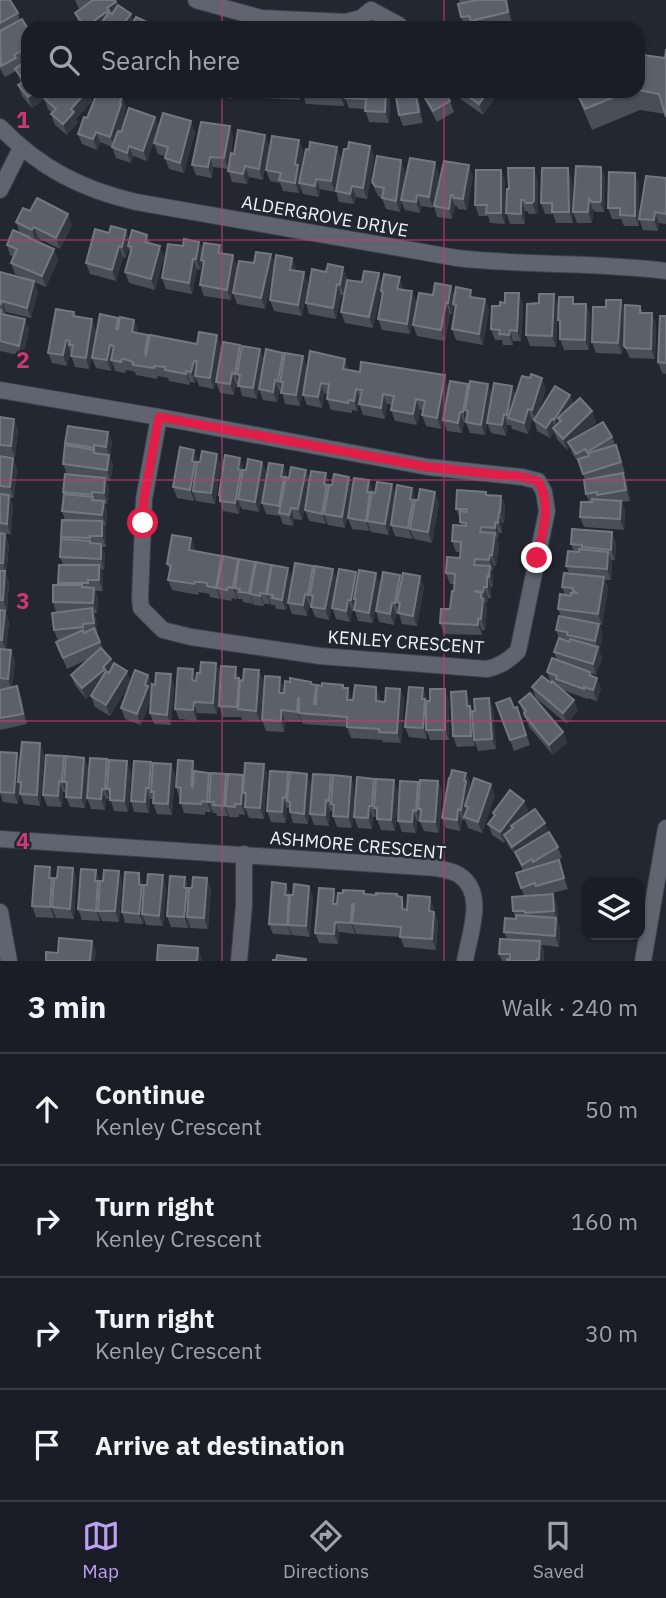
<!DOCTYPE html>
<meta charset="utf-8">
<style>
:root{--surface:#1a1d25;--page:#23262d;--text:#f1f3f6;--muted:#9fa2a7;--line:#383b42;--accent:#bca0f2}
body{margin:0;font-family:"IBM Plex Sans",sans-serif;background:var(--page);color:var(--text)}
.controls{position:absolute;right:21px;bottom:21px;display:grid;overflow:hidden;border-radius:14px;box-shadow:0 2px 5px #0004}
.controls button{width:63px;height:63px;display:grid;place-items:center;padding:0;border:0;border-bottom:2px solid var(--line);background:var(--surface);color:var(--text);font:35px sans-serif}
.stop{position:absolute;width:21px;height:21px;margin:-16px;border:5px solid #e11d48;border-radius:50%;background:#fff}
.stop.end{background:#e11d48;border-color:#fff;box-shadow:0 2px 7px #0008}
.list{margin:0;padding:0;list-style:none}
h2{display:flex;justify-content:space-between;align-items:center;height:91px;margin:0;padding:0 28px;font-size:30px}
h2 small{font-size:23px;font-weight:400;color:var(--muted)}
.list li{display:grid;grid-template-columns:46px 1fr auto;gap:21px;align-items:center;box-sizing:border-box;height:112px;padding:0 28px;border-top:2px solid var(--line)}
.list b{display:block;font-size:26px;white-space:nowrap}
.list p{margin:0;font-size:23px;white-space:nowrap;color:var(--muted)}
.list em{font-size:23px;font-style:normal;color:var(--muted)}
.icon{flex:none;width:38px;height:38px;fill:none;stroke:currentColor;stroke-width:2;stroke-linecap:round;stroke-linejoin:round}
.map{position:relative;flex:none;width:666px;height:961px;overflow:hidden}
.search{position:absolute;background:var(--surface);box-shadow:0 2px 5px #0004;left:21px;right:21px;top:21px;height:77px;display:flex;align-items:center;gap:18px;box-sizing:border-box;padding:0 24px;border-radius:21px;color:var(--muted);font-size:26px}
.sheet{height:539px;background:var(--surface)}
nav{display:flex;justify-content:space-around;align-items:center;box-sizing:border-box;height:98px;border-top:2px solid var(--line);background:var(--surface);font-size:19px;color:var(--muted)}
nav a{display:grid;justify-items:center;gap:4px}
nav .on{color:var(--accent)}
.map>svg:first-child{display:block}
</style>
<div class="map">
<svg width="666" height="961" viewBox="0 0 666 961">
<rect width="100%" height="100%" fill="#222731"/>
<g fill="none" stroke-linecap="round" stroke-linejoin="round">
<g stroke="#3e414a" stroke-width="18">
<g id="minor">
<polyline points="196,0 261,18 346,22 361,18 371,10"/>
<polyline points="371,10 399,25"/>
<path d="M0,127c40,41 81,62 136,75l321,56c69,8 140,4 209,13"/>
<polyline points="0,190 21,148"/>
<path d="M0,390l159,27 269,50 94,10 16,4 6,11 3,19 -29,140c-10,10 -18,15 -31,18l-167,-13 -129,-19 -28,-7 -22,-22 -1,-10 4,-99 15,-82"/>
<path d="M0,839l437,29c7,2 16,3 22,7 28,18 10,60 6,86"/>
<polyline points="0,912 9,961"/>
<polyline points="239,961 244,905 244,854"/>
<polyline points="643,961 666,828"/>
</g>
</g>
<use href="#minor" stroke="#5f6470" stroke-width="16"/>
</g>
<g fill="#4a4e59">
<polygon points="0,0 18,13 20,20 28,29 28,91 45,95 46,96 51,91 88,91 92,101 76,119 78,122 67,135 55,125 51,114 52,113 48,109 44,99 32,108 22,96 18,85 21,83 16,71 5,77 0,69"/>
<polygon points="75,0 115,0 118,6 133,21 149,23 150,28 82,28 79,24 75,13 86,5 79,9"/>
<polygon points="459,0 507,0 512,23 492,28 473,28 472,26 465,28 461,17 460,3"/>
<polygon points="638,50 643,51 665,114 640,110 592,130 575,91 638,91"/>
<polygon points="211,91 233,91 232,99 213,96"/>
<polygon points="236,91 257,91 257,97 238,96"/>
<polygon points="260,91 301,91 300,100 262,98"/>
<polygon points="302,91 345,91 344,106 306,104"/>
<polygon points="345,91 390,91 389,123 369,122 365,109 349,108 345,98"/>
<polygon points="417,91 423,123 403,126 399,115"/>
<polygon points="420,91 450,101 454,112 437,122"/>
<polygon points="456,91 496,91 497,95 483,115 458,97"/>
<polygon points="126,107 124,112 125,114 119,132 155,117 159,128 195,132 184,173 169,169 165,158 165,156 158,154 154,143 158,129 147,161 133,156 131,163 116,158 112,147 100,142 97,150 82,144 78,134 87,118"/>
<polygon points="233,137 231,153 234,154 269,145 263,180 249,177 247,184 232,182 228,169 213,167 212,178 196,175 192,165"/>
<polygon points="299,140 303,151 300,170 301,174 341,158 335,192 320,189 319,197 303,194 300,186 299,193 283,191 280,183 270,181 266,170"/>
<polygon points="370,146 374,156 367,199 356,197 354,204 339,202 336,191 348,149"/>
<polygon points="601,167 605,178 605,211 604,212 596,212 593,210 592,223 577,223 573,212"/>
<polygon points="501,170 505,181 505,224 490,223 488,216 479,216 475,205"/>
<polygon points="405,171 402,195 439,173 433,208 421,206 420,213 405,210 401,201 400,212 386,209 382,198 379,197 376,192 372,182"/>
<polygon points="473,176 467,210 458,209 457,206 455,206 452,219 437,217 434,206"/>
<polygon points="666,178 666,224 659,223 658,231 643,230 639,219"/>
<polygon points="538,179 538,212 536,214 529,214 527,211 525,211 525,224 510,224 506,213 509,189"/>
<polygon points="572,179 573,223 556,223 553,214 545,214 541,203"/>
<polygon points="639,183 639,226 624,226 621,219 612,219 608,208"/>
<polygon points="30,211 72,225 60,249 38,238 36,241 30,238 30,239 54,249 58,260 46,287 34,282 38,292 31,318 6,312 5,314 25,319 29,330 23,356 0,351 0,272 32,281 15,274 11,263 14,257 10,255 7,245 20,233 16,222"/>
<polygon points="147,235 150,243 164,256 155,290 129,283 125,272 130,252 128,248 126,258 123,257 116,281 90,274 86,263 130,239"/>
<polygon points="199,242 203,252 220,245 223,254 237,266 231,300 204,296 200,285 203,266 202,261 200,270 197,269 192,294 166,289 162,278 183,246"/>
<polygon points="292,258 296,269 295,271 308,283 302,316 274,311 270,300 274,268 265,309 237,304 233,293 254,263 275,265"/>
<polygon points="343,267 347,278 344,295 341,295 336,319 309,314 306,303 326,272"/>
<polygon points="379,273 382,283 403,288 403,290 412,291 416,302 410,334 382,330 378,319 382,295 381,292 373,328 345,323 341,312 362,282"/>
<polygon points="451,286 454,296 485,299 489,310 483,345 456,340 452,329 455,310 453,306 452,314 450,314 445,341 417,336 413,325 433,295"/>
<polygon points="621,300 625,311 622,354 596,353 592,342 606,307"/>
<polygon points="523,304 521,341 513,341 513,345 503,345 502,340 495,340 491,329"/>
<polygon points="576,304 586,304 590,315 589,350 564,350 560,339 560,324 558,320"/>
<polygon points="558,305 556,347 530,346 526,335"/>
<polygon points="640,306 643,313 656,323 655,359 630,358 624,346"/>
<polygon points="74,312 76,316 96,330 89,369 75,367 71,356 72,351 70,351 67,366 52,363 48,353"/>
<polygon points="666,316 666,374 662,373 658,362"/>
<polygon points="134,320 138,330 138,333 148,335 149,338 221,346 214,389 199,386 196,378 195,383 190,382 190,385 169,381 168,378 158,376 157,379 136,375 135,372 132,371 126,370 125,373 115,371 113,363 111,371 96,368 92,358 120,322"/>
<polygon points="240,345 242,348 260,349 264,359 257,399 242,396 239,384 236,384 234,395 220,393 216,382"/>
<polygon points="310,351 348,370 448,386 441,429 426,426 422,415 423,410 420,410 417,425 395,421 391,410 392,405 387,404 385,419 363,415 359,404 360,399 357,411 352,410 352,413 331,410 327,399 328,394 324,393 322,408 307,405 303,395"/>
<polygon points="284,356 303,356 307,367 300,406 285,404 282,391 279,391 277,402 263,400 259,389"/>
<polygon points="468,384 469,387 488,384 492,395 485,435 470,433 466,423 464,422 462,433 447,431 443,420"/>
<polygon points="512,386 516,396 546,389 538,413 570,395 573,404 592,411 596,422 585,432 612,437 620,456 625,473 623,474 627,483 630,501 622,502 625,511 624,530 584,527 580,517 589,502 586,494 585,480 580,465 572,453 570,446 567,450 557,439 554,432 550,438 537,431 534,420 532,420 528,434 512,429 511,425 507,425 506,436 491,433 487,423"/>
<polygon points="0,417 18,429 15,457 0,455"/>
<polygon points="108,432 112,442 110,457 113,466 110,481 106,480 109,489 107,504 105,504 107,511 106,526 104,526 106,532 106,547 102,547 105,555 104,570 101,569 103,576 103,591 95,591 98,598 97,613 94,613 96,619 97,634 104,652 111,659 113,665 130,681 148,675 152,685 174,685 171,725 154,724 150,713 151,699 141,725 125,719 121,708 130,683 110,716 95,707 91,696 93,693 86,699 75,685 71,675 89,659 67,669 56,642 58,641 54,630 56,612 53,602 59,585 58,583 63,565 60,557 61,537 65,520 62,511 63,492 67,474 63,464 66,446 65,443"/>
<polygon points="0,456 13,458 17,469 14,498 10,498 13,505 11,534 5,534 9,545 6,574 9,582 7,611 5,611 9,622 6,649 11,650 15,661 12,687 21,697 27,724 0,730 0,690 5,689 0,689"/>
<polygon points="240,458 244,470 246,470 262,462 266,472 259,512 242,509 240,505 239,514 223,511 220,501 219,495"/>
<polygon points="198,461 198,462 221,464 215,504 196,501 195,497 194,501 177,498 173,487"/>
<polygon points="306,470 310,480 302,520 294,519 293,526 283,524 280,516 266,514 262,503 287,476 287,478 289,478"/>
<polygon points="349,477 353,488 345,528 328,525 327,522 326,524 309,521 305,510 330,484 330,485 332,485"/>
<polygon points="369,480 373,492 375,493 389,535 371,532 370,529 369,531 352,529 348,518"/>
<polygon points="412,488 416,500 439,503 432,543 414,539 413,537 412,539 395,536 391,525"/>
<polygon points="487,495 501,496 505,507 504,523 502,522 502,533 499,533 498,538 497,538 499,544 496,566 494,565 493,570 491,570 493,577 493,587 491,587 491,598 488,598 487,603 485,602 487,609 485,630 482,630 482,635 444,634 440,623 450,609 455,584 450,584 446,573 460,558 460,552 456,552 452,541 461,526 460,519 456,509"/>
<polygon points="191,538 195,549 194,551 223,559 238,559 239,562 256,565 271,565 272,568 288,568 292,579 286,610 276,609 275,605 271,605 270,602 270,604 264,604 264,606 254,605 253,602 253,604 243,602 242,599 238,599 237,596 237,599 232,598 231,601 221,599 220,596 220,599 210,597 209,594 199,592 198,595 172,590 168,580 170,570 167,564"/>
<polygon points="616,543 615,560 611,560 612,563 611,580 605,580 608,588 602,625 599,624 603,635 599,651 602,658 596,675 591,673 601,688 597,701 588,698 587,699 563,690 578,710 567,724 536,698 532,687 551,683 547,672 557,660 554,652 559,638 556,630 561,616 558,609 565,595 562,587 569,573 566,566 574,552 571,544"/>
<polygon points="313,566 314,570 333,569 337,580 329,620 315,617 311,606 309,605 307,616 292,614 288,603"/>
<polygon points="358,575 380,583 373,623 358,621 355,611 352,611 350,622 336,619 332,608"/>
<polygon points="400,575 402,579 424,586 417,626 402,624 399,614 396,614 394,625 379,622 376,611"/>
<polygon points="216,663 220,673 217,714 197,713 197,721 179,719 175,709 200,673"/>
<polygon points="240,677 240,683 263,681 260,722 242,720 241,717 223,717 219,706"/>
<polygon points="311,682 312,685 316,685 317,689 322,686 343,685 352,700 380,697 380,702 385,702 400,689 404,699 401,743 383,742 382,740 351,738 347,727 303,724 301,720 301,722 285,721 284,732 266,731 262,720"/>
<polygon points="423,688 427,699 427,703 430,701 449,700 449,740 430,740 427,732 427,739 409,737 405,727"/>
<polygon points="489,698 493,709 496,749 478,751 475,742 475,746 457,747 453,736 470,702 472,712 475,711"/>
<polygon points="519,702 563,732 567,743 553,755 529,727"/>
<polygon points="496,703 514,708 517,707 530,745 514,751"/>
<polygon points="0,752 20,761 44,754 40,806 24,804 20,794 20,786 18,804 3,802 0,793"/>
<polygon points="64,756 65,760 84,758 88,768 85,808 70,807 66,797 66,792 63,792 62,807 47,806 43,795"/>
<polygon points="151,762 152,766 171,764 175,775 172,815 157,814 153,803 153,799 150,799 149,813 134,812 131,801"/>
<polygon points="109,764 131,772 128,812 114,811 109,795 109,799 106,799 105,810 91,809 87,798"/>
<polygon points="264,764 267,775 264,819 249,818 245,808 245,815 239,814 239,817 229,817 228,813 228,816 217,816 216,813 213,813 211,808 211,812 205,812 205,815 184,813 176,787 197,772 209,773 210,776 226,774 227,778 243,775 244,778"/>
<polygon points="466,773 470,783 469,788 470,791 495,795 482,833 468,828 465,820 462,820 460,831 446,828 442,818 450,778"/>
<polygon points="331,775 333,781 351,777 354,788 352,828 337,827 333,816 333,810 333,811 330,811 329,826 314,825 310,814"/>
<polygon points="289,777 311,784 308,824 293,823 290,812 290,808 287,808 286,823 271,822 267,811"/>
<polygon points="374,779 376,783 398,791 395,831 381,830 376,817 373,817 372,829 358,828 354,817"/>
<polygon points="438,781 442,792 439,833 424,831 420,822 417,821 416,833 402,832 398,821 420,786"/>
<polygon points="524,801 528,811 525,815 545,823 548,832 558,847 562,858 558,860 568,889 549,894 553,894 557,905 558,922 560,929 559,947 542,945 544,952 544,961 502,961 499,954 507,939 504,932 516,919 513,911 524,896 521,888 523,871 517,857 508,845 506,840 504,843 492,835 488,824 494,816 493,813"/>
<polygon points="73,868 76,879 74,919 56,918 54,913 54,918 36,917 32,906 53,878 54,883 57,878"/>
<polygon points="119,871 122,882 119,922 102,921 100,916 100,921 82,920 78,909 100,881 103,881"/>
<polygon points="185,877 188,888 211,889 208,929 190,928 189,923 188,928 171,927 167,916"/>
<polygon points="143,884 143,890 147,885 166,886 163,926 146,925 144,919 143,924 125,923 122,912"/>
<polygon points="286,884 290,894 290,899 313,896 310,937 292,935 291,932 291,935 273,934 269,924"/>
<polygon points="334,889 337,899 365,894 376,895 397,894 406,908 406,910 434,908 434,912 438,922 436,950 404,947 400,937 356,934 355,930 355,934 339,932 338,944 319,943 315,933"/>
</g>
<g fill="#323742">
<polygon points="506,0 509,6 512,23 508,12"/>
<polygon points="116,2 120,12 103,28 86,28 107,8"/>
<polygon points="131,14 134,24 132,28 120,28"/>
<polygon points="36,91 50,91 45,95 46,97 32,108 28,97"/>
<polygon points="87,91 92,101 76,119 78,122 67,135 63,124 71,109"/>
<polygon points="229,91 233,91 232,99"/>
<polygon points="297,91 301,91 300,100"/>
<polygon points="340,91 345,91 344,106 340,95"/>
<polygon points="386,91 390,91 389,123 385,112"/>
<polygon points="415,91 417,91 418,92 423,123 419,112"/>
<polygon points="488,91 496,91 497,95 483,115 479,104"/>
<polygon points="122,96 126,107 124,112 125,114 114,147 110,137"/>
<polygon points="155,117 159,128 147,161 143,151"/>
<polygon points="191,121 195,132 184,173 180,163"/>
<polygon points="230,126 233,137 228,169 224,158"/>
<polygon points="96,132 100,142 97,150 93,139"/>
<polygon points="265,135 269,145 263,180 259,169"/>
<polygon points="299,140 303,151 300,170 302,176 299,183 300,186 299,193 295,183 295,164"/>
<polygon points="129,146 133,156 131,163 127,153"/>
<polygon points="370,146 374,156 367,199 363,188"/>
<polygon points="337,147 341,158 335,192 331,181"/>
<polygon points="210,157 213,167 212,178 208,167"/>
<polygon points="401,160 405,171 400,212 396,201"/>
<polygon points="435,162 439,173 433,208 429,197"/>
<polygon points="469,165 473,176 467,210 463,199"/>
<polygon points="245,166 249,177 247,184 243,174"/>
<polygon points="601,167 605,178 605,211 604,212 600,202"/>
<polygon points="534,168 538,179 538,212 536,214 532,203"/>
<polygon points="568,168 572,179 573,223 569,212"/>
<polygon points="501,170 505,181 505,224 501,213"/>
<polygon points="635,173 639,183 639,226 635,216"/>
<polygon points="316,179 320,189 319,197 315,186"/>
<polygon points="352,186 356,197 354,204 350,194"/>
<polygon points="417,195 421,206 420,213 416,202"/>
<polygon points="451,195 455,206 452,219 449,209"/>
<polygon points="589,199 593,210 592,223 588,212"/>
<polygon points="521,200 525,211 525,224 521,214"/>
<polygon points="655,212 659,223 658,231 654,220"/>
<polygon points="68,214 72,225 60,249 56,238"/>
<polygon points="34,227 38,238 36,241 32,230"/>
<polygon points="126,230 130,241 126,258 122,247"/>
<polygon points="199,242 203,253 200,270 196,259"/>
<polygon points="119,246 123,257 116,281 112,270"/>
<polygon points="160,246 164,256 155,290 151,279"/>
<polygon points="54,249 58,260 46,287 42,276"/>
<polygon points="271,254 275,265 265,309 261,298"/>
<polygon points="233,255 237,266 231,300 227,290"/>
<polygon points="292,258 296,269 294,280 290,270"/>
<polygon points="193,259 197,269 192,294 189,283"/>
<polygon points="343,267 347,278 344,295 340,285"/>
<polygon points="304,272 308,283 302,316 298,305"/>
<polygon points="379,273 383,284 373,328 369,317"/>
<polygon points="400,277 403,288 401,299 397,289"/>
<polygon points="34,281 38,292 31,318 27,308"/>
<polygon points="337,284 341,295 336,319 333,308"/>
<polygon points="451,286 455,297 452,314 448,303"/>
<polygon points="412,291 416,302 410,334 407,324"/>
<polygon points="519,293 523,304 521,341 517,331"/>
<polygon points="554,294 558,305 556,347 552,336"/>
<polygon points="485,299 489,310 483,345 479,334"/>
<polygon points="621,300 625,311 622,354 618,343"/>
<polygon points="2,301 6,312 5,314 1,304"/>
<polygon points="446,303 450,314 445,341 441,330"/>
<polygon points="586,304 590,315 589,350 585,340"/>
<polygon points="652,313 656,323 655,359 651,349"/>
<polygon points="25,319 29,330 23,356 19,346"/>
<polygon points="92,319 96,330 89,369 86,358"/>
<polygon points="134,320 138,330 136,343 132,332"/>
<polygon points="510,330 513,341 513,345 509,335"/>
<polygon points="217,335 221,346 214,389 210,378"/>
<polygon points="66,340 70,351 67,366 63,355"/>
<polygon points="110,345 114,356 111,360 113,363 111,371 107,360"/>
<polygon points="240,345 244,356 240,375 237,374 240,381 239,384 235,374"/>
<polygon points="260,349 264,359 257,399 253,388"/>
<polygon points="283,353 287,363 283,382 280,382 283,389 282,391 278,381"/>
<polygon points="303,356 307,367 300,406 296,395"/>
<polygon points="345,359 349,370 343,369"/>
<polygon points="194,361 198,371 195,376 196,378 195,383 191,372"/>
<polygon points="186,371 190,382 190,385 186,374"/>
<polygon points="232,373 236,384 234,395 230,384"/>
<polygon points="445,375 448,386 441,429 437,418"/>
<polygon points="542,378 546,389 536,421 532,410"/>
<polygon points="275,380 279,391 277,402 273,392"/>
<polygon points="321,383 324,393 322,408 318,397"/>
<polygon points="468,384 472,394 468,411 465,410 468,417 466,423 463,412"/>
<polygon points="488,384 492,395 485,435 481,425"/>
<polygon points="512,386 516,397 508,418 511,425 507,415"/>
<polygon points="356,389 360,399 357,411 354,401"/>
<polygon points="383,394 387,404 385,419 381,408"/>
<polygon points="570,395 574,406 561,421 558,418 561,426 558,431 554,420"/>
<polygon points="416,399 420,410 417,425 413,414"/>
<polygon points="528,409 532,420 528,434 524,423"/>
<polygon points="592,411 596,422 571,446 568,442 570,446 567,450 563,439"/>
<polygon points="460,412 464,422 462,433 458,423"/>
<polygon points="504,414 507,425 506,436 502,425"/>
<polygon points="14,419 18,429 15,457 11,446"/>
<polygon points="552,419 555,429 553,428 554,432 550,438 546,428"/>
<polygon points="108,432 112,442 110,457 106,447"/>
<polygon points="194,450 198,461 193,491 195,497 194,501 190,490"/>
<polygon points="217,454 221,464 215,504 211,493"/>
<polygon points="109,455 113,466 110,481 107,470"/>
<polygon points="13,458 17,469 14,498 10,487"/>
<polygon points="240,458 244,469 238,499 240,505 239,514 235,503"/>
<polygon points="262,462 266,472 259,512 255,502"/>
<polygon points="283,465 287,476 282,514 279,506"/>
<polygon points="306,470 310,480 302,520 298,509"/>
<polygon points="326,473 330,484 324,514 327,522 326,524 322,514 324,484"/>
<polygon points="623,473 627,483 630,501 626,490"/>
<polygon points="349,477 353,488 345,528 342,517"/>
<polygon points="105,478 109,489 107,504 104,493"/>
<polygon points="369,480 373,491 367,521 370,529 369,531 366,521"/>
<polygon points="392,484 396,495 389,535 385,524"/>
<polygon points="412,488 416,499 410,529 413,536 412,539 408,528 410,499"/>
<polygon points="435,492 439,503 432,543 428,532"/>
<polygon points="9,495 13,505 11,534 7,524"/>
<polygon points="501,496 505,507 504,523 500,512"/>
<polygon points="104,501 107,511 106,526 102,515"/>
<polygon points="621,501 625,511 624,530 620,519"/>
<polygon points="291,508 294,519 293,526 289,515"/>
<polygon points="499,512 502,522 502,533 498,523"/>
<polygon points="102,521 106,532 106,547 102,536"/>
<polygon points="495,522 499,533 498,538 495,528"/>
<polygon points="612,532 616,543 615,560 611,550"/>
<polygon points="495,533 499,544 496,566 492,555"/>
<polygon points="5,534 9,545 6,574 3,563"/>
<polygon points="191,538 195,549 193,561 189,550"/>
<polygon points="101,544 105,555 104,570 101,559"/>
<polygon points="608,552 612,563 611,580 607,569"/>
<polygon points="490,555 494,565 493,570 489,560"/>
<polygon points="222,556 226,567 217,588 220,596 220,599 216,588"/>
<polygon points="238,559 242,570 235,588 237,596 237,599 233,588"/>
<polygon points="255,562 258,573 250,594 253,602 253,604 249,593"/>
<polygon points="99,565 103,576 103,591 99,580"/>
<polygon points="271,565 275,576 267,594 270,602 270,604 266,594"/>
<polygon points="313,566 317,577 313,596 310,595 312,602 312,606 308,595"/>
<polygon points="490,566 493,577 493,587 489,577"/>
<polygon points="288,568 292,579 286,610 282,600"/>
<polygon points="333,569 337,580 329,620 325,609"/>
<polygon points="5,571 9,582 7,611 3,600"/>
<polygon points="356,572 360,582 356,599 354,599 356,606 355,611 351,600"/>
<polygon points="376,573 380,583 373,623 369,613"/>
<polygon points="400,575 404,585 400,603 397,602 400,609 399,614 395,603"/>
<polygon points="420,576 424,586 417,626 413,616"/>
<polygon points="487,576 491,587 491,598 487,587"/>
<polygon points="604,577 608,588 602,625 598,614"/>
<polygon points="484,587 488,598 487,603 483,592"/>
<polygon points="94,588 98,598 97,613 93,603"/>
<polygon points="260,593 264,604 264,606 260,596"/>
<polygon points="481,593 487,609 485,630 481,619"/>
<polygon points="305,594 309,605 307,616 303,605"/>
<polygon points="348,600 352,611 350,622 346,611"/>
<polygon points="392,603 396,614 394,625 390,614"/>
<polygon points="92,608 96,619 98,634 94,623"/>
<polygon points="5,611 9,622 6,651 2,640"/>
<polygon points="478,619 482,630 482,635 478,625"/>
<polygon points="599,624 603,635 599,651 602,658 596,675 593,664 598,648 595,641"/>
<polygon points="11,650 15,661 12,690 8,679"/>
<polygon points="111,659 115,670 108,680 86,699 82,688"/>
<polygon points="216,663 220,673 217,714 213,703"/>
<polygon points="236,667 242,689 238,709 241,718 237,707 235,678"/>
<polygon points="193,669 197,680 196,691 192,680"/>
<polygon points="259,670 263,681 260,722 256,711"/>
<polygon points="127,671 131,682 110,716 106,705"/>
<polygon points="171,674 174,685 171,725 167,715"/>
<polygon points="148,675 152,686 150,693 152,697 141,725 137,714"/>
<polygon points="280,677 284,688 283,703 279,693"/>
<polygon points="597,678 601,688 597,701 593,690"/>
<polygon points="17,686 21,697 27,724 23,714"/>
<polygon points="376,687 380,697 379,712 376,701"/>
<polygon points="348,688 352,699 351,710 347,700"/>
<polygon points="423,688 427,699 427,739 423,728"/>
<polygon points="400,689 404,699 401,743 397,733"/>
<polygon points="445,689 449,700 449,740 445,730"/>
<polygon points="466,691 474,717 475,746 471,736 467,706"/>
<polygon points="298,698 302,709 299,713 301,722 297,712"/>
<polygon points="489,698 493,709 496,749 492,739"/>
<polygon points="574,700 578,710 567,724 563,713"/>
<polygon points="194,702 197,713 197,721 193,710"/>
<polygon points="281,710 285,721 284,732 281,721"/>
<polygon points="563,732 567,743 553,755 549,745"/>
<polygon points="40,743 44,754 40,806 37,795"/>
<polygon points="17,753 21,764 18,782 20,786 18,804 14,793"/>
<polygon points="64,756 68,767 64,782 66,789 66,792 62,782"/>
<polygon points="84,758 88,768 85,808 81,798"/>
<polygon points="107,759 111,770 107,789 109,795 109,799 105,789"/>
<polygon points="127,761 131,772 128,812 124,801"/>
<polygon points="193,761 197,772 195,797 191,786"/>
<polygon points="151,762 155,773 151,792 153,799 149,788"/>
<polygon points="171,764 175,775 172,815 168,804"/>
<polygon points="264,764 267,775 264,819 260,808"/>
<polygon points="288,772 291,783 287,801 290,808 286,798"/>
<polygon points="209,773 213,783 209,802 211,808 211,812 207,802"/>
<polygon points="466,773 470,783 469,788 470,791 465,806 467,811 464,817 465,820 461,810"/>
<polygon points="226,774 230,785 225,806 228,813 228,816 224,806"/>
<polygon points="307,774 311,784 308,824 304,814"/>
<polygon points="243,775 246,786 243,793 246,800 245,815 241,804"/>
<polygon points="331,775 335,786 331,804 333,811 329,801"/>
<polygon points="351,777 354,788 352,828 348,817"/>
<polygon points="374,779 378,789 374,808 377,814 376,817 372,806"/>
<polygon points="394,780 398,791 395,831 391,820"/>
<polygon points="59,781 63,792 62,807 58,796"/>
<polygon points="438,781 442,792 439,833 435,822"/>
<polygon points="418,782 422,793 421,809 418,809 421,816 420,822 416,811"/>
<polygon points="491,784 495,795 482,833 478,822"/>
<polygon points="146,788 150,799 149,813 145,802"/>
<polygon points="102,789 106,799 105,810 101,799"/>
<polygon points="283,797 287,808 286,823 282,812"/>
<polygon points="326,800 330,811 329,826 325,815"/>
<polygon points="524,801 528,811 514,830 511,826 513,831 504,835 506,840 504,843 500,832"/>
<polygon points="369,806 373,817 372,829 368,818"/>
<polygon points="458,809 462,820 460,831 457,820"/>
<polygon points="413,810 417,821 416,833 412,822"/>
<polygon points="545,823 549,834 515,852 516,858 512,847"/>
<polygon points="50,867 53,878 53,882 56,889 52,907 54,913 54,918 50,907"/>
<polygon points="73,868 76,879 74,919 70,909"/>
<polygon points="96,870 100,881 98,911 100,916 100,921 96,911 95,881"/>
<polygon points="119,871 122,882 119,922 115,911"/>
<polygon points="139,873 143,884 143,889 145,896 142,914 144,919 143,924 139,914"/>
<polygon points="163,875 166,886 163,926 159,916"/>
<polygon points="185,877 188,888 187,917 189,923 188,928 184,917"/>
<polygon points="207,878 211,889 208,929 204,918"/>
<polygon points="286,884 290,894 288,925 291,932 291,935 287,925 285,895"/>
<polygon points="309,886 313,896 310,937 306,926"/>
<polygon points="334,889 338,900 337,915 333,904"/>
<polygon points="553,894 557,905 558,922 554,911"/>
<polygon points="402,897 406,908 405,920 402,909"/>
<polygon points="430,897 434,908 433,922 429,911"/>
<polygon points="352,904 356,915 352,923 355,930 355,934 351,923"/>
<polygon points="434,912 438,922 436,950 432,939"/>
<polygon points="556,918 560,929 559,947 555,936"/>
<polygon points="335,922 339,932 338,944 334,934"/>
<polygon points="92,941 96,952 95,961 90,961"/>
<polygon points="540,941 544,952 544,961 540,961 539,959"/>
<polygon points="198,948 202,959 202,961 197,961"/>
</g>
<g fill="#5b606b" stroke="#737781" stroke-width="2">
<polygon points="0,0 10,0 18,13 0,23"/>
<polygon points="93,0 115,0 116,2 107,8 109,10 85,27 75,13"/>
<polygon points="477,0 506,0 508,12 471,21 469,16 461,17 458,4"/>
<polygon points="118,5 131,14 120,28 98,28 109,12 112,14"/>
<polygon points="136,17 149,23 146,28 130,28"/>
<polygon points="22,19 28,29 28,47 14,55 16,58 1,66 0,31"/>
<polygon points="156,23 171,26 170,28 155,28"/>
<polygon points="666,49 666,117 659,94 638,90 638,50 643,51 643,55 665,58"/>
<polygon points="28,59 28,91 36,91 28,97 18,85 24,81 15,69"/>
<polygon points="51,91 87,91 71,109 74,112 63,124 51,114 56,109 44,98"/>
<polygon points="98,91 107,91 122,96 120,103 121,104 110,137 96,132 93,139 78,134 84,117 87,118"/>
<polygon points="302,91 340,91 340,95 302,93"/>
<polygon points="345,91 386,91 385,112 365,111 366,99 345,98"/>
<polygon points="395,91 415,91 419,112 399,115"/>
<polygon points="421,91 444,91 450,101 433,111"/>
<polygon points="461,91 488,91 479,104"/>
<polygon points="576,91 629,91 585,109"/>
<polygon points="129,108 155,117 143,151 129,146 127,153 112,147 118,131 121,132"/>
<polygon points="163,113 191,121 180,163 165,158 168,147 154,143"/>
<polygon points="201,122 230,126 224,158 210,157 208,167 192,165"/>
<polygon points="238,130 265,135 259,169 245,166 243,174 228,171 231,153 234,154"/>
<polygon points="272,136 299,140 295,164 298,165 295,183 279,180 281,173 266,170"/>
<polygon points="310,142 337,147 331,181 316,179 315,186 299,183 306,149 309,150"/>
<polygon points="349,142 370,146 363,188 352,186 350,194 336,191 344,149 348,149"/>
<polygon points="377,156 401,160 396,201 382,198 384,188 375,186 372,182"/>
<polygon points="410,158 435,162 429,197 417,195 416,202 401,200"/>
<polygon points="444,161 469,165 463,199 454,198 453,195 451,195 449,209 434,206"/>
<polygon points="576,166 601,167 601,200 600,202 592,202 589,199 588,212 573,212"/>
<polygon points="508,168 534,168 534,201 532,203 526,203 524,200 521,200 521,214 506,213 507,189 509,189"/>
<polygon points="542,168 568,168 569,212 552,212 552,203 541,203"/>
<polygon points="476,170 501,170 501,213 486,213 487,205 475,205"/>
<polygon points="609,172 635,173 635,216 620,215 620,208 608,208"/>
<polygon points="646,176 666,178 666,214 655,212 654,220 639,219"/>
<polygon points="37,198 68,214 56,238 34,227 32,230 16,222 23,208 30,211"/>
<polygon points="111,226 126,230 122,247 119,246 112,270 86,263 95,229 109,233"/>
<polygon points="13,230 29,237 29,238 54,249 42,276 11,263 17,249 7,245"/>
<polygon points="132,230 147,235 145,242 160,246 151,279 125,272 132,247 128,246"/>
<polygon points="184,239 199,242 196,259 193,259 189,283 162,278 168,244 183,246"/>
<polygon points="204,243 220,245 218,253 233,255 227,290 200,285 204,261 201,260"/>
<polygon points="256,252 271,254 261,298 233,293 239,261 254,263"/>
<polygon points="276,255 292,258 290,270 304,272 298,305 270,300"/>
<polygon points="328,264 343,267 340,285 337,284 333,308 306,303 312,269 326,272"/>
<polygon points="364,271 379,273 369,317 341,312 347,280 362,282"/>
<polygon points="0,272 34,281 27,308 2,301 1,304 0,303"/>
<polygon points="384,274 400,277 397,289 412,291 407,324 378,319 383,292 381,291"/>
<polygon points="435,283 451,286 448,303 446,303 441,330 413,325 419,293 433,295"/>
<polygon points="456,287 471,290 470,297 485,299 479,334 452,329 456,305 453,304"/>
<polygon points="505,293 519,293 517,331 510,330 509,335 499,334 500,330 491,329 492,306 500,306 500,302 505,303"/>
<polygon points="539,294 554,294 552,336 526,335 527,304 539,303"/>
<polygon points="559,297 573,297 573,304 586,304 585,340 560,339 560,320 558,320"/>
<polygon points="606,300 621,300 618,343 592,342 593,307 606,307"/>
<polygon points="625,305 640,306 640,313 652,313 651,349 626,348 624,346"/>
<polygon points="56,309 74,312 73,316 92,319 86,358 71,356 73,345 69,345 70,341 66,340 63,355 48,353"/>
<polygon points="0,310 1,310 1,314 25,319 19,346 0,341"/>
<polygon points="100,314 118,318 116,329 118,329 120,317 134,320 132,332 148,335 145,354 146,355 150,335 197,344 199,332 217,335 210,378 195,376 197,361 194,361 191,372 186,371 186,374 165,370 165,367 154,366 154,368 133,365 133,362 128,360 122,359 121,362 111,360 114,346 110,345 107,360 92,358"/>
<polygon points="660,316 666,316 666,363 658,362"/>
<polygon points="223,342 240,345 235,374 232,373 230,384 216,382"/>
<polygon points="242,346 260,349 253,388 238,386 240,375 237,374"/>
<polygon points="266,349 283,353 278,381 275,380 273,392 259,389"/>
<polygon points="310,351 345,359 343,369 360,372 361,362 445,375 437,418 422,415 425,401 421,400 416,399 413,414 391,410 394,396 383,394 381,408 359,404 362,390 356,389 354,401 349,400 348,403 327,399 329,384 321,383 318,397 303,395"/>
<polygon points="285,353 303,356 296,395 281,393 283,382 280,382"/>
<polygon points="531,374 542,378 532,410 528,409 524,423 508,418 522,376 530,378"/>
<polygon points="450,381 468,384 463,412 460,412 458,423 443,420"/>
<polygon points="470,381 488,384 481,425 466,422 468,411 465,410"/>
<polygon points="494,383 512,386 507,415 504,414 502,425 487,423"/>
<polygon points="555,386 570,395 554,420 552,419 546,428 534,420"/>
<polygon points="580,398 592,411 563,439 553,428 561,421 558,418"/>
<polygon points="0,417 14,419 11,446 0,445"/>
<polygon points="603,422 612,437 587,452 585,449 576,454 568,442"/>
<polygon points="68,426 108,432 106,447 94,445 94,448 65,443"/>
<polygon points="65,445 94,450 94,453 109,455 107,470 63,464"/>
<polygon points="616,445 621,462 583,474 578,459 589,456 588,453"/>
<polygon points="180,447 194,450 192,461 195,462 190,490 173,487"/>
<polygon points="202,451 217,454 211,493 193,491 197,462 200,462"/>
<polygon points="225,455 240,458 238,469 241,470 235,503 220,501 220,495 219,495"/>
<polygon points="0,456 13,458 10,487 0,486"/>
<polygon points="248,459 262,462 255,502 238,499 243,470 246,470"/>
<polygon points="269,463 283,465 281,477 284,477 279,506 262,503"/>
<polygon points="291,467 306,470 298,509 291,508 289,515 279,513 286,477 289,478"/>
<polygon points="311,471 326,473 324,484 327,485 322,514 305,510"/>
<polygon points="623,473 626,490 597,495 597,492 586,494 584,480"/>
<polygon points="65,474 105,478 104,493 92,492 92,495 63,492"/>
<polygon points="334,474 349,477 342,517 324,514 329,485 332,485"/>
<polygon points="354,478 369,480 367,492 370,492 366,521 348,518"/>
<polygon points="377,482 392,484 385,524 367,521 372,492 375,493"/>
<polygon points="397,485 412,488 410,499 413,500 408,528 391,525"/>
<polygon points="420,489 435,492 428,532 410,529 415,500 418,500"/>
<polygon points="457,490 486,492 486,495 501,496 500,512 499,512 498,523 495,522 495,528 481,527 480,532 495,533 492,555 490,555 489,560 475,559 474,565 490,566 489,577 487,576 487,587 484,587 483,592 474,591 481,593 481,598 483,599 481,619 478,619 478,625 440,623 441,609 450,609 452,591 454,591 455,574 446,573 447,557 460,558 461,542 452,541 453,525 466,526 466,523 460,522 460,511 466,512 467,509 456,509"/>
<polygon points="0,494 9,495 7,524 0,523"/>
<polygon points="64,494 93,497 92,500 104,501 102,515 62,511"/>
<polygon points="592,499 621,501 620,519 580,517 581,502 592,502"/>
<polygon points="62,520 102,521 102,536 90,536 90,538 61,537"/>
<polygon points="572,529 612,532 611,550 582,547 582,545 571,544"/>
<polygon points="0,533 5,534 3,563 0,563"/>
<polygon points="172,535 191,538 189,550 222,556 216,588 207,586 207,583 200,582 195,582 194,584 168,580 171,565 167,564"/>
<polygon points="61,539 90,541 90,543 101,544 101,559 60,557"/>
<polygon points="579,549 608,552 607,569 566,566 568,551 579,552"/>
<polygon points="223,556 238,559 233,588 228,587 227,590 217,588"/>
<polygon points="239,559 255,562 249,593 239,592 240,589 235,588"/>
<polygon points="256,562 271,565 266,594 260,593 260,596 250,594"/>
<polygon points="295,563 313,566 308,595 305,594 303,605 288,603"/>
<polygon points="59,565 99,565 99,580 88,580 88,583 58,583"/>
<polygon points="272,565 288,568 282,600 272,598 273,595 267,594"/>
<polygon points="315,566 333,569 325,609 311,607 313,596 310,595"/>
<polygon points="339,569 356,572 351,600 348,600 346,611 332,608"/>
<polygon points="359,570 376,573 369,613 354,610 356,599 354,599"/>
<polygon points="0,571 5,571 3,600 0,600"/>
<polygon points="383,572 400,575 395,603 392,603 390,614 376,611"/>
<polygon points="403,573 420,576 413,616 398,613 400,603 397,602"/>
<polygon points="564,573 604,577 598,614 558,609 560,594 571,596 571,593 577,593 576,592 573,591 573,588 562,587"/>
<polygon points="53,585 82,585 82,587 94,588 93,603 53,602"/>
<polygon points="92,608 94,623 83,624 83,627 54,630 52,613"/>
<polygon points="0,610 5,611 2,640 0,640"/>
<polygon points="559,616 599,624 595,641 567,635 567,632 556,630"/>
<polygon points="94,628 100,642 63,658 56,642 83,630 84,633"/>
<polygon points="559,638 569,642 570,639 598,647 593,664 554,652"/>
<polygon points="101,648 111,659 103,667 105,669 82,688 71,675"/>
<polygon points="0,649 11,650 8,679 0,678"/>
<polygon points="552,658 590,672 589,675 597,678 593,690 584,687 584,689 556,679 557,676 547,672"/>
<polygon points="201,662 216,663 213,703 194,702 193,710 175,709 178,668 193,669 192,680 196,681 197,673 200,673"/>
<polygon points="114,663 127,671 106,705 91,696 106,671 109,673"/>
<polygon points="221,666 236,667 235,678 239,678 237,707 219,706"/>
<polygon points="244,669 259,670 256,711 238,709 240,680 243,681"/>
<polygon points="135,670 148,675 145,685 148,686 137,714 121,708"/>
<polygon points="156,673 171,674 167,715 150,713 152,684 155,685"/>
<polygon points="265,676 280,677 279,693 284,693 285,681 290,682 290,678 311,682 311,684 316,685 314,704 316,704 317,685 322,686 322,683 343,685 343,688 348,688 347,700 353,700 355,685 376,687 376,701 385,702 386,688 400,689 397,733 379,732 379,729 347,727 347,717 299,713 299,698 298,698 297,712 281,710 281,721 262,720"/>
<polygon points="542,676 551,683 552,681 574,700 563,713 532,687"/>
<polygon points="17,686 23,714 0,718 0,690"/>
<polygon points="409,687 423,688 422,699 425,699 423,728 405,727"/>
<polygon points="430,689 445,689 445,730 426,730 426,705 427,701 430,701"/>
<polygon points="466,691 467,706 470,706 471,736 453,736 451,692"/>
<polygon points="530,693 563,732 549,745 525,716 524,713 526,711 519,702"/>
<polygon points="489,698 492,739 474,740 472,711 475,711 474,699"/>
<polygon points="510,698 514,708 517,707 526,735 510,740 496,703"/>
<polygon points="22,742 40,743 37,795 20,794 21,782 18,782"/>
<polygon points="0,752 17,753 14,793 0,792"/>
<polygon points="46,755 64,756 62,782 59,781 58,796 43,795"/>
<polygon points="66,756 84,758 81,798 66,797 67,782 64,782"/>
<polygon points="90,758 107,759 105,789 102,789 101,799 87,798"/>
<polygon points="109,760 127,761 124,801 110,800 110,789 107,789"/>
<polygon points="178,760 193,761 191,786 193,787 194,771 209,773 207,802 202,801 201,804 180,803 181,788 176,787"/>
<polygon points="134,761 151,762 149,788 146,788 145,802 131,801"/>
<polygon points="153,763 171,764 168,804 153,803 154,792 151,792"/>
<polygon points="245,763 264,764 260,808 245,807 246,793 243,793"/>
<polygon points="452,770 466,773 464,780 466,781 461,810 458,809 457,820 442,818 449,778 450,778"/>
<polygon points="270,771 288,772 286,798 283,797 282,812 267,811"/>
<polygon points="290,772 307,774 304,814 290,812 290,802 287,801"/>
<polygon points="211,773 226,774 224,806 213,805 214,802 209,802"/>
<polygon points="228,774 243,775 241,804 235,804 235,807 225,806"/>
<polygon points="313,774 331,775 329,801 326,800 325,815 310,814"/>
<polygon points="333,775 351,777 348,817 333,816 334,805 331,804"/>
<polygon points="357,777 374,779 372,806 369,806 368,818 354,817"/>
<polygon points="474,778 491,784 478,822 464,817 468,807 465,806"/>
<polygon points="376,779 394,780 391,820 377,819 377,808 374,808"/>
<polygon points="420,780 438,781 435,822 420,821 421,809 418,809"/>
<polygon points="400,781 418,782 416,811 413,810 412,822 398,821"/>
<polygon points="510,790 524,801 500,832 488,824 495,815 493,813"/>
<polygon points="535,809 545,823 512,847 504,835 513,828 511,826"/>
<polygon points="549,832 558,847 533,862 532,859 522,865 515,852"/>
<polygon points="559,860 564,878 536,886 535,883 521,888 516,873"/>
<polygon points="35,866 50,867 49,878 52,878 50,907 32,906"/>
<polygon points="58,867 73,868 70,909 52,907 54,878 57,878"/>
<polygon points="81,869 96,870 95,881 98,881 96,911 78,909"/>
<polygon points="104,870 119,871 115,911 98,911 100,881 103,881"/>
<polygon points="125,872 139,873 139,885 142,885 139,914 122,912"/>
<polygon points="148,874 163,875 159,916 142,914 144,885 147,885"/>
<polygon points="170,876 185,877 184,888 187,888 184,917 167,916"/>
<polygon points="193,877 207,878 204,918 187,917 189,888 192,888"/>
<polygon points="272,882 286,884 285,895 289,895 287,925 269,924"/>
<polygon points="294,884 309,886 306,926 288,925 290,895 293,895"/>
<polygon points="319,888 334,889 333,904 337,904 338,893 343,893 343,890 364,891 364,894 376,895 376,893 397,894 397,896 402,897 402,909 407,910 408,895 430,897 429,911 434,912 432,939 400,937 401,927 352,923 354,904 352,904 351,923 335,922 334,934 315,933"/>
<polygon points="553,894 554,911 525,913 525,911 513,911 512,897"/>
<polygon points="516,915 556,918 555,936 504,932 505,918 516,919"/>
<polygon points="59,938 92,941 90,961 46,961 46,952 58,953"/>
<polygon points="500,939 540,941 539,959 537,959 537,961 507,961 507,959 510,959 510,954 499,954"/>
<polygon points="158,945 198,948 197,961 157,961"/>
<polygon points="277,955 306,959 306,961 273,961 273,960 276,960"/>
</g>
<g fill="none" stroke-linecap="round" stroke-linejoin="round">
<path stroke="#e11d48" stroke-width="9" d="M143,523l1,-24 15,-82 269,50 94,10 16,4c15,25 4,51 -1,77"/>
</g>
<path fill="none" stroke="#c93973" stroke-width="2" stroke-opacity="0.55" d="M222,0v28M444,0v28M222,91v870M444,91v870M0,240h666M0,480h666M0,721h666"/>
<g text-anchor="middle" dominant-baseline="central" stroke-width="5" stroke-linejoin="round" paint-order="stroke">
<g font-size="18" fill="#f0f4fb" stroke="#222731">
<text transform="translate(325 216) rotate(10)">ALDERGROVE DRIVE</text>
<text transform="translate(406 642) rotate(4)">KENLEY CRESCENT</text>
<text transform="translate(358 845) rotate(5)">ASHMORE CRESCENT</text>
</g>
</g>
<g font-size="23" text-anchor="middle" font-weight="bold" fill="#c93973" stroke="#222731" stroke-width="5" stroke-linejoin="round" paint-order="stroke">
<text x="23" y="128">1</text>
<text x="23" y="368">2</text>
<text x="23" y="609">3</text>
<text x="23" y="849">4</text>
</g>
</svg>
<div class="controls">
<button><svg class="icon" aria-label="layers" viewBox="0 0 24 24"><path d="M12 4l9 5-9 5-9-5zM3 14l9 5 9-5"/></svg></button>
</div>
<div class="stop" style="left:143px;top:523px"></div>
<div class="stop end" style="left:537px;top:558px"></div>
<div class="search"><svg class="icon" aria-label="search" viewBox="0 0 24 24"><circle cx="10" cy="10" r="6"/><path d="M15 15l6 6"/></svg>Search here</div>
</div>
<section class="sheet">
<h2>3 min<small>Walk · 240 m</small></h2>
<ul class="list">
<li><svg class="icon" aria-label="ahead" viewBox="0 0 24 24"><path d="M12 20V5M6 11l6-6 6 6"/></svg><div><b>Continue</b><p>Kenley Crescent</p></div><em>50 m</em></li>
<li><svg class="icon" aria-label="right" viewBox="0 0 24 24"><path d="M7 20v-9h11M14 6l5 5-5 5"/></svg><div><b>Turn right</b><p>Kenley Crescent</p></div><em>160 m</em></li>
<li><svg class="icon" aria-label="right" viewBox="0 0 24 24"><path d="M7 20v-9h11M14 6l5 5-5 5"/></svg><div><b>Turn right</b><p>Kenley Crescent</p></div><em>30 m</em></li>
<li><svg class="icon" aria-label="arrive" viewBox="0 0 24 24"><path d="M6 21V4h12l-3 4 3 4H6"/></svg><div><b>Arrive at destination</b></div></li>
</ul>
</section>
<nav>
<a class="on"><svg class="icon" aria-label="map" viewBox="0 0 24 24"><path d="M3 6l6-2 6 2 6-2v14l-6 2-6-2-6 2zM9 4v14M15 6v14"/></svg>Map</a>
<a><svg class="icon" aria-label="directions" viewBox="0 0 24 24"><path d="M12 3l9 9-9 9-9-9zM9 14v-3h6M13 9l2 2-2 2"/></svg>Directions</a>
<a><svg class="icon" aria-label="saved" viewBox="0 0 24 24"><path d="M7 4h10v16l-5-4-5 4z"/></svg>Saved</a>
</nav>
